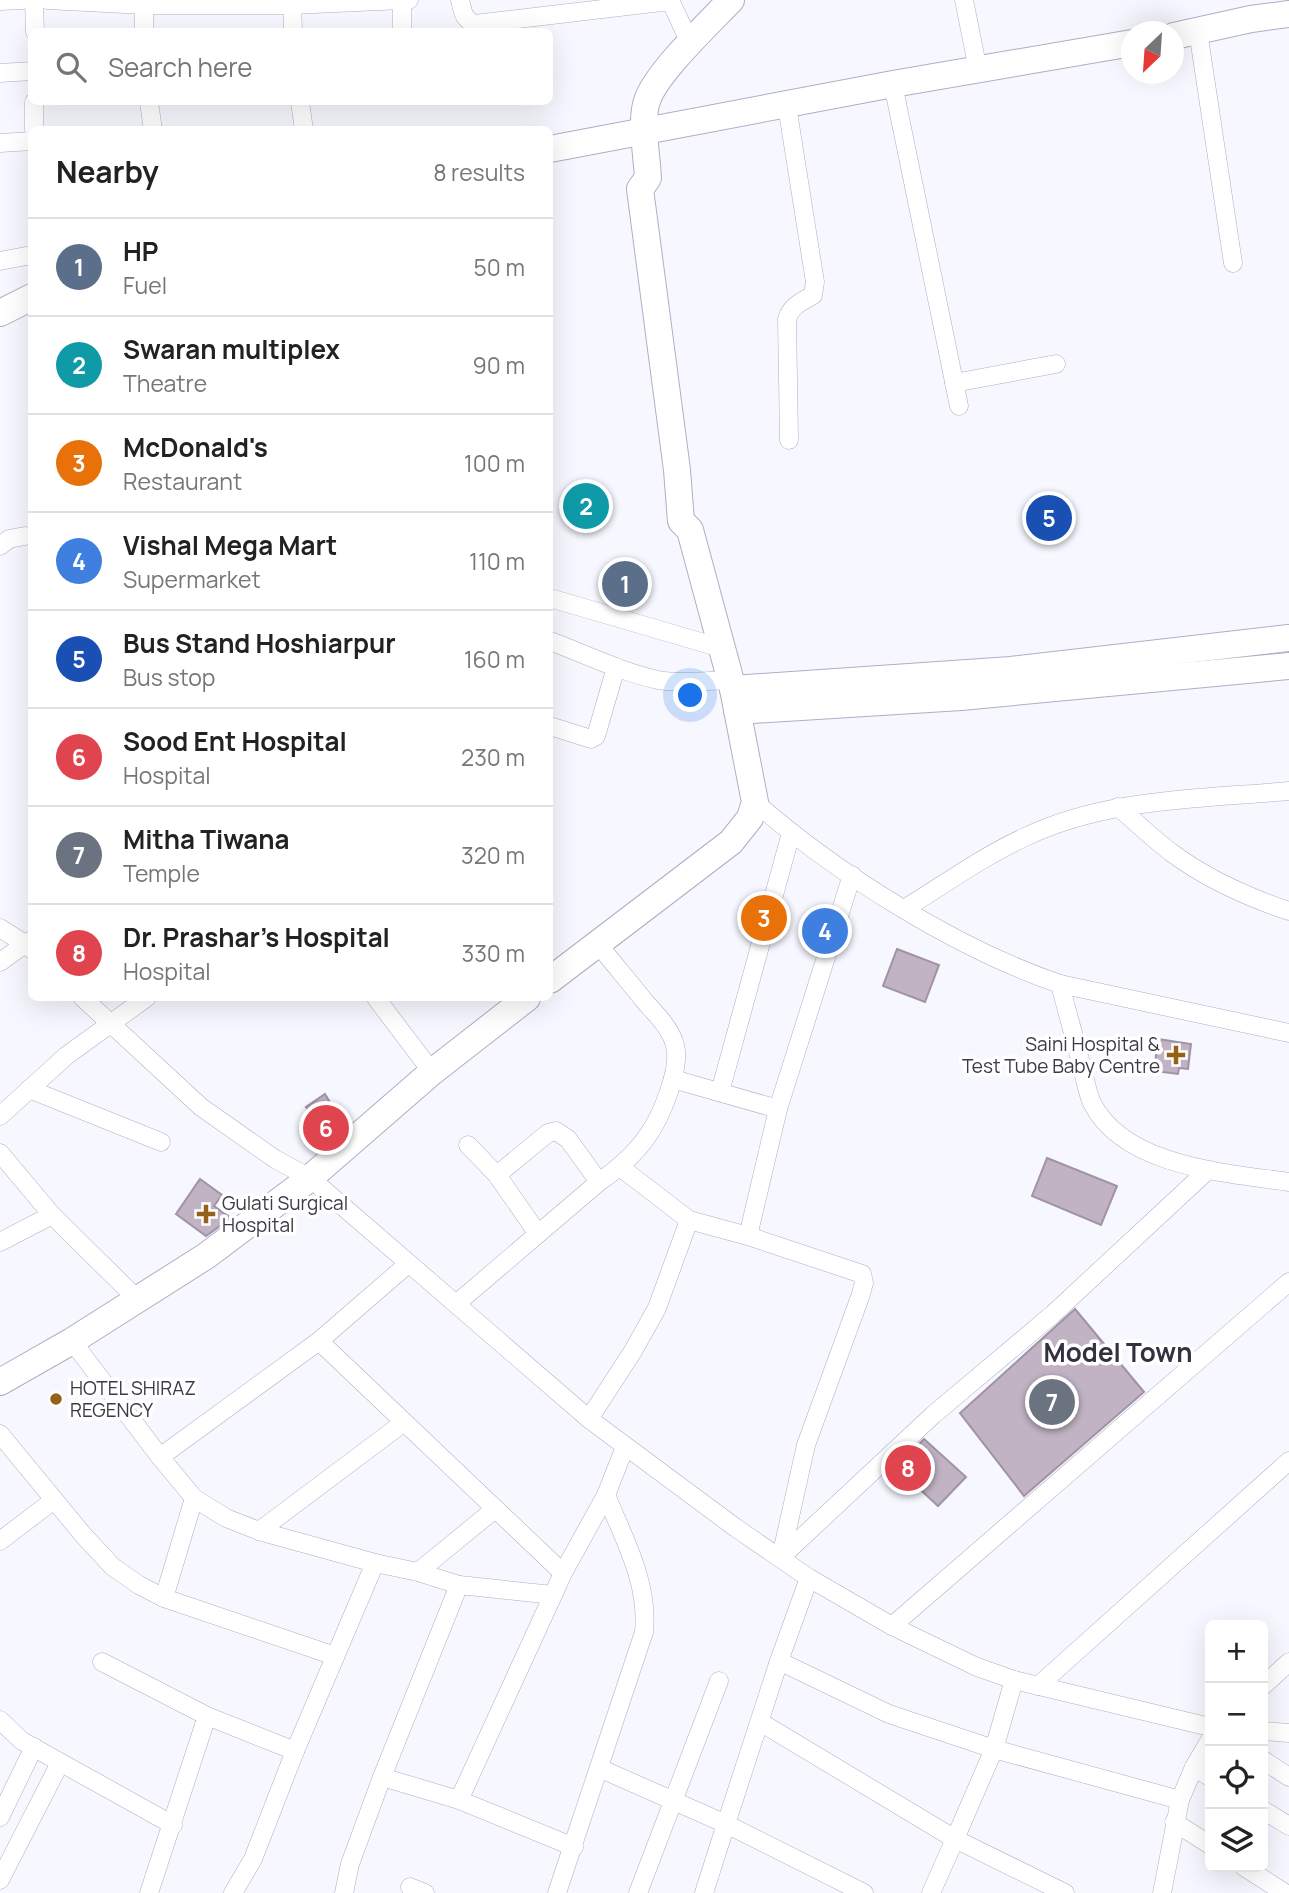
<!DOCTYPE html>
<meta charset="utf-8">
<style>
:root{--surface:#fff;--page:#f2f2f2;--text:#222;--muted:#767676;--line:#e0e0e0;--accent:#b45309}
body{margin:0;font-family:Manrope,sans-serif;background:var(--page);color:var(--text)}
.controls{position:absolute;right:21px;bottom:21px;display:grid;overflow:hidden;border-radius:10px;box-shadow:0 7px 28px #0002}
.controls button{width:63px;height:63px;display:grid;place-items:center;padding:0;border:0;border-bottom:2px solid var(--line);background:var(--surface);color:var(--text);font:35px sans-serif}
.compass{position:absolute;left:1121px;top:21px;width:63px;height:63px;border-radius:50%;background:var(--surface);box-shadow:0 7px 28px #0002;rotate:205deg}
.you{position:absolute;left:691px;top:696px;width:24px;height:24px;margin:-18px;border:5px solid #fff;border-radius:50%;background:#1a73e8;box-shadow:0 0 0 10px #1a73e833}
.badge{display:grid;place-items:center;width:46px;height:46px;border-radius:50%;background:var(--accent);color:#fff;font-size:23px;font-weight:700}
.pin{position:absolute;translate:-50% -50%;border:4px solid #fff;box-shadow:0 2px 7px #0006}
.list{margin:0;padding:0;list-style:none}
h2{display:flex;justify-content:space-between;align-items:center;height:91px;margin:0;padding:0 28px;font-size:30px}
h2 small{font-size:23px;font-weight:400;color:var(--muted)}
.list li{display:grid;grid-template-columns:46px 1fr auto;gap:21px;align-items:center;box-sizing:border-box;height:98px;padding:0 28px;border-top:2px solid var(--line)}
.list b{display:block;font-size:26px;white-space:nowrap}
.list p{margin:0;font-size:23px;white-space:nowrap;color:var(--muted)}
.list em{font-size:23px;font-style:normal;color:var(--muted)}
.icon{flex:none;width:38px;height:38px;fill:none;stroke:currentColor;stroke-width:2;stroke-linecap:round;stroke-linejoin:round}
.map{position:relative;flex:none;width:1289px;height:1893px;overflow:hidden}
.search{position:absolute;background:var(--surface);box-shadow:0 7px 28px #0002;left:28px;top:28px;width:525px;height:77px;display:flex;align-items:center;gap:18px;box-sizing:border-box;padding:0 24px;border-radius:10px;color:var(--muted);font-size:26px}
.panel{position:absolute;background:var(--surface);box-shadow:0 7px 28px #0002;left:28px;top:126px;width:525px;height:875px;border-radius:10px}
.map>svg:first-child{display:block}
</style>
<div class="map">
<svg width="1289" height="1893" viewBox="0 0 1289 1893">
<rect width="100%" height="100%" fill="#f7f7ff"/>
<g fill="#c1b3c4" stroke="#a093a3" stroke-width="2">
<polygon points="897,949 939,965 925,1002 883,986"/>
<polygon points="1158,1039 1191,1044 1188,1069 1179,1068 1178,1074 1154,1071"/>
<polygon points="325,1094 345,1127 329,1141 306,1107"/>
<polygon points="1047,1158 1117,1186 1101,1225 1032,1196"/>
<polygon points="200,1179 222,1195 214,1206 231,1218 206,1236 176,1214"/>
<polygon points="1075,1309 1144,1392 1024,1496 960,1413"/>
<polygon points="924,1439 966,1477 938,1506 896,1467"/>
</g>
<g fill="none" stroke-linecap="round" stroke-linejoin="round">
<g stroke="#b0aec2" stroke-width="19">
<g id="street">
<polyline points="34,0 35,32"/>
<polyline points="47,0 144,5 144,0"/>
<polyline points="292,0 293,32"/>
<path d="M460,0c3,12 3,19 15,24l195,-23"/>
<polyline points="670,0 690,43"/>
<polyline points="964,0 978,70"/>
<polyline points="0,1 23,0"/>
<polyline points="1198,31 1233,263"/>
<polyline points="144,32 144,5 292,5 402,0"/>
<polyline points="402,32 402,2 409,0"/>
<polyline points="0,73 32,71"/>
<polyline points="893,84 959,406"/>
<polyline points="149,102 153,130"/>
<polyline points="300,102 304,130"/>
<path d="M787,106l28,176 -2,13c-12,7 -22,11 -26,24l2,121"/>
<polyline points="34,130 34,102"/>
<polyline points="0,143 32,141"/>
<polyline points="0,261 32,255"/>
<polyline points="954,383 1056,364"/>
<polyline points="0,546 9,539 25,536"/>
<polyline points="550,598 721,648"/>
<path d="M550,641c35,13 71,31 108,39 23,4 48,1 71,0"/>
<polyline points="550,726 591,739 596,736 616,667"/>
<path d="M755,802c82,72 202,147 305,182l229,49"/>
<path d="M1118,807c18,15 35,32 54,46 35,26 75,44 117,58"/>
<path d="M904,909c38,-23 78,-52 119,-71 82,-40 177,-39 266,-47"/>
<polyline points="0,928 25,944 32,940"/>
<polyline points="0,962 25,944 32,950"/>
<path d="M1060,984c7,28 15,55 22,83 3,12 5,25 10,36 32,64 135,70 197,79"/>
<polyline points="83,998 201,1107 275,1159 310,1178 589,1419 736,1528 809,1578 892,1626 977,1667 1014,1680 1210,1727"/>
<polyline points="376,998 432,1072"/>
<polyline points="673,1079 778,1109"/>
<polyline points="29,1089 161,1142"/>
<polyline points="720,1092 791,833"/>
<polyline points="0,1116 66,1056 146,998"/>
<polyline points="468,1145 497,1175"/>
<polyline points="0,1153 52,1215"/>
<polyline points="620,1167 689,1220 748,1236 862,1274 864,1283 860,1297 806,1445 781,1557"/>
<polyline points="538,1234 599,1182"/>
<polyline points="748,1236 778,1109 852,875"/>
<polyline points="0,1242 52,1215 137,1299"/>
<path d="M456,1304l82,-70 -41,-59 51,-42 8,-2 12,8 31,43c17,-12 35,-27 47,-44 15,-20 37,-72 28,-96 -5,-15 -18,-28 -28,-39 -16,-20 -32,-39 -48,-59"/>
<polyline points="72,1341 160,1457 194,1498 226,1518 259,1531 375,1563 418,1572 495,1509"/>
<polyline points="319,1341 408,1264"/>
<polyline points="589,1419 633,1351 657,1308 689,1220"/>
<polyline points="0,1434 84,1536 113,1567 139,1585 164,1598 335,1656"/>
<polyline points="160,1457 319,1341 563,1573 606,1495 625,1447"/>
<polyline points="259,1531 403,1423"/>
<polyline points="0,1541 54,1500"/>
<polyline points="781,1557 933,1415 1053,1314 1208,1170"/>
<polyline points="418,1572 459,1585"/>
<polyline points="553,1595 459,1800 574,1847"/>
<polyline points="164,1598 194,1498"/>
<polyline points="892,1626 1289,1282"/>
<polyline points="779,1661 809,1578"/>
<polyline points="102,1662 207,1716 295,1751"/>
<polyline points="1014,1680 994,1749 1180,1800"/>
<polyline points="1038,1686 1289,1461"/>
<polyline points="1263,1686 1289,1662"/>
<polyline points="0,1720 22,1741 173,1825"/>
<polyline points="760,1722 955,1839 994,1749 889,1714 779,1661 726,1824 864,1893"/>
<polyline points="1263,1731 1289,1733"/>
<polyline points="1263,1760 1289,1777"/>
<polyline points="1194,1767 1210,1777"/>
<polyline points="599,1768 726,1824 704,1893"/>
<polyline points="459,1800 382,1777 459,1585 553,1595 563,1573"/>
<polyline points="1263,1810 1289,1826"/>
<polyline points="0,1817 34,1747"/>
<polyline points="1174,1822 1210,1845"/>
<polyline points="1244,1867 1285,1893"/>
<polyline points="0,1880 60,1763"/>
<polyline points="410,1887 425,1893"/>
<polyline points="149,1893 207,1716"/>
<polyline points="233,1893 253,1859 295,1751 375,1563"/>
<polyline points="344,1893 350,1864 382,1777"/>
<path d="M557,1893l87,-261c5,-49 -20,-93 -38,-137"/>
<polyline points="638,1893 719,1681"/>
<polyline points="931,1893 955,1839 1065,1893"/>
<polyline points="1162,1893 1180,1800 1194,1767 1210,1740"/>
</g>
</g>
<g stroke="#b0aec2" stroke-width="28">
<g id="secondary">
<polyline points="1174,36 1251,19 1289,14"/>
<polyline points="550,149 893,84 1132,43"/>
<polyline points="0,313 32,297"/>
<polyline points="733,689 1011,670 1289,638"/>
<polyline points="737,711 961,697 1289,666"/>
<path d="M550,980l181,-138 19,-24 5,-16 -22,-113 -43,-159 -9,-9 -4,-51 -37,-281 8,-11c-1,-22 -8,-57 -1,-77 8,-27 63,-79 84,-101"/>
<polyline points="0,1382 72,1341 206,1256 310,1178 432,1072 527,998"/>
</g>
</g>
<use href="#street" stroke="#fff" stroke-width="18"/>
<use href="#secondary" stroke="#fff" stroke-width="26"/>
</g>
<g fill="#966117" stroke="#fff" stroke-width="2.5">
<path d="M1172.5 1044.5h7v7h7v7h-7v7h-7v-7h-7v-7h7z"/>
<path d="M202.5 1203.5h7v7h7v7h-7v7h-7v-7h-7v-7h7z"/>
<circle cx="56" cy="1399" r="7"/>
</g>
<g text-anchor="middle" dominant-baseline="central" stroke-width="7" stroke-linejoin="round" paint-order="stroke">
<g font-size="19" fill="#3c3b43" stroke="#fff" text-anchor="start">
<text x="1160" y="1044" text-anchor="end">Saini Hospital &amp;<tspan x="1160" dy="22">Test Tube Baby Centre</tspan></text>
<text x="222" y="1203">Gulati Surgical<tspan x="222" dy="22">Hospital</tspan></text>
<text x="70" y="1388">HOTEL SHIRAZ<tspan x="70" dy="22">REGENCY</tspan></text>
</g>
<g font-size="26" font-weight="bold" fill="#333141" stroke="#fff">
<text x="1118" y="1352">Model Town</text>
</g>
</g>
</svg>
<div class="controls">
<button>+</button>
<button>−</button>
<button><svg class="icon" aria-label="locate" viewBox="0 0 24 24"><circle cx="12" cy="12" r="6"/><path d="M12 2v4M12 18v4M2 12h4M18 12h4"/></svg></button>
<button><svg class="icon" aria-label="layers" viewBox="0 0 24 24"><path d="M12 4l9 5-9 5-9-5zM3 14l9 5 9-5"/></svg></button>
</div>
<svg class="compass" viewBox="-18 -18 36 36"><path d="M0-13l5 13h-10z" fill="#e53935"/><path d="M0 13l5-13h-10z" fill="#767676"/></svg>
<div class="you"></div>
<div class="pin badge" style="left:625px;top:584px;background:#5c6f8a">1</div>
<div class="pin badge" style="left:586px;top:506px;background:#0f9aa8">2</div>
<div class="pin badge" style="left:764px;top:918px;background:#e8710a">3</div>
<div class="pin badge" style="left:825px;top:931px;background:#3f7fe0">4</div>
<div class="pin badge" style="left:1049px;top:518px;background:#1a4fb4">5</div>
<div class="pin badge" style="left:326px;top:1128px;background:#e0444e">6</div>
<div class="pin badge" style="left:1052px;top:1402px;background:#6b7280">7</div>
<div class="pin badge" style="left:908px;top:1468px;background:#e0444e">8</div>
<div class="search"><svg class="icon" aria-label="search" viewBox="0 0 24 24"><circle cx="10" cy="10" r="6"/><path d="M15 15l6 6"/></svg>Search here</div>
<section class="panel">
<h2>Nearby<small>8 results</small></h2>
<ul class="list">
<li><span class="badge" style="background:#5c6f8a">1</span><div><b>HP</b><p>Fuel</p></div><em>50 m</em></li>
<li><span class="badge" style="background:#0f9aa8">2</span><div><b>Swaran multiplex</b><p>Theatre</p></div><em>90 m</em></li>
<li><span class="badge" style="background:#e8710a">3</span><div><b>McDonald's</b><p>Restaurant</p></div><em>100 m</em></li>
<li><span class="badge" style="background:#3f7fe0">4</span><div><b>Vishal Mega Mart</b><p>Supermarket</p></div><em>110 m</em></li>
<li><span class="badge" style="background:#1a4fb4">5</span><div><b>Bus Stand Hoshiarpur</b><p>Bus stop</p></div><em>160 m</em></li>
<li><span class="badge" style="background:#e0444e">6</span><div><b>Sood Ent Hospital</b><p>Hospital</p></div><em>230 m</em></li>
<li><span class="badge" style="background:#6b7280">7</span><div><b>Mitha Tiwana</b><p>Temple</p></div><em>320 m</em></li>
<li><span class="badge" style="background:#e0444e">8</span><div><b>Dr. Prashar's Hospital</b><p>Hospital</p></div><em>330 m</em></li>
</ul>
</section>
</div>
